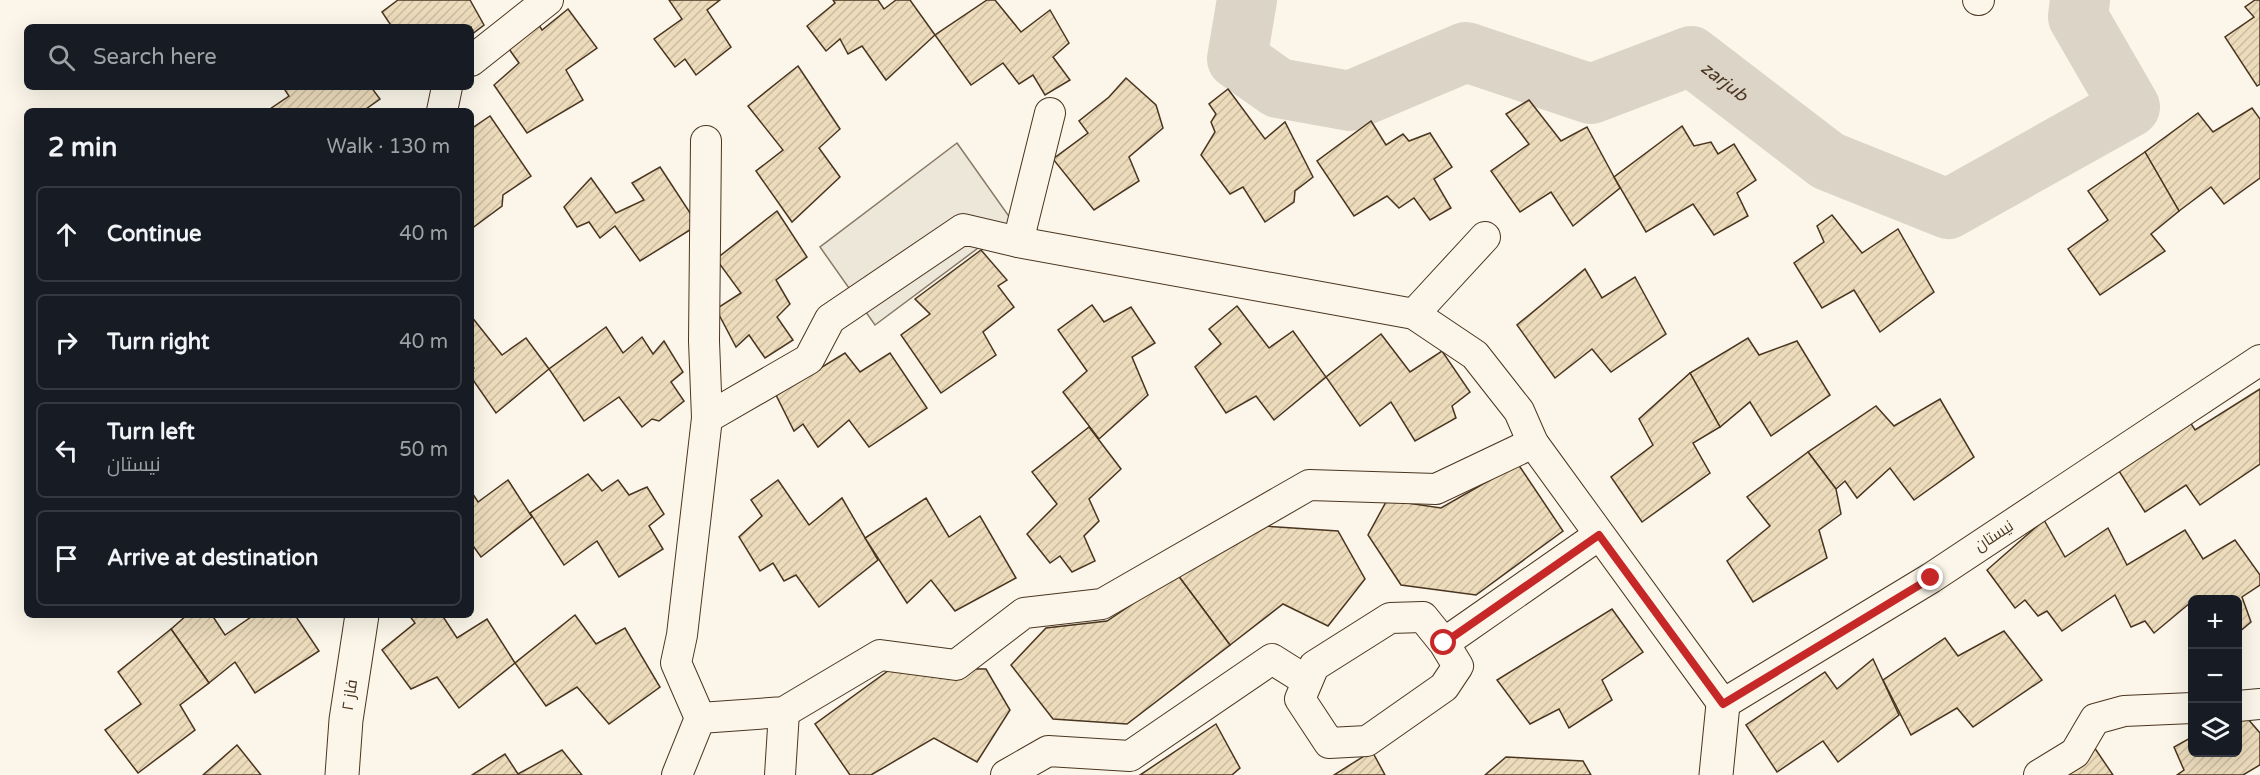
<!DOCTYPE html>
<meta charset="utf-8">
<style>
:root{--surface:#171b24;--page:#242831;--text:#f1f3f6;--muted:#9ea1a6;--line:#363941}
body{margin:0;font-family:"Varela Round",Cairo,sans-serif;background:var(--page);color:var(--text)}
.controls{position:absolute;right:18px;bottom:18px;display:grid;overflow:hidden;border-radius:9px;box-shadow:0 6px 24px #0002}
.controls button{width:54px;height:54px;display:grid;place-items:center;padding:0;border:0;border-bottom:2px solid var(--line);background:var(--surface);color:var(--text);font:30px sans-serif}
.stop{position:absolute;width:18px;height:18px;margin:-14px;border:4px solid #c62828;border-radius:50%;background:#fff}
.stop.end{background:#c62828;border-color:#fff;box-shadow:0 2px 6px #0008}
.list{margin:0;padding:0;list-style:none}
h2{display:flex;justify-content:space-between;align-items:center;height:78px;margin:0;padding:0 24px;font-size:26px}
h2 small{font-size:20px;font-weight:400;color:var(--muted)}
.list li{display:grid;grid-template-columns:39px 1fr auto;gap:18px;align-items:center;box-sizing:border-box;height:96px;margin:0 12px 12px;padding:0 12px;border:2px solid var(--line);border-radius:9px}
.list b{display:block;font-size:22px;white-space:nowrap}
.list p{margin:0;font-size:20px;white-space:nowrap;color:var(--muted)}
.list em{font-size:20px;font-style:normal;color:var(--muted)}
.icon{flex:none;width:33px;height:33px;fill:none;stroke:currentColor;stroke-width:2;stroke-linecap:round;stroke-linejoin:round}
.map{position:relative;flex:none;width:2260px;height:775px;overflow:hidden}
.search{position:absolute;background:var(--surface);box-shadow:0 6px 24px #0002;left:24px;top:24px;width:450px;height:66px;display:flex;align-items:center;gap:15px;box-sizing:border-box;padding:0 21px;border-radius:9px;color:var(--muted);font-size:22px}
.panel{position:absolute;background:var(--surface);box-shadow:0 6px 24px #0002;left:24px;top:108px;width:450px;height:510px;border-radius:9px}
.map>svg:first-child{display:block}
</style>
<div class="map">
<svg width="2260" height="775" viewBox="0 0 2260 775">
<defs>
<pattern id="building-hatch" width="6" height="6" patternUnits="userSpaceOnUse" patternTransform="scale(1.5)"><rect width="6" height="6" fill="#ecdcbc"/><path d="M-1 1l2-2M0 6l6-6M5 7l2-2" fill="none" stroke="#ccbda1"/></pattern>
</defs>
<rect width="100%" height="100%" fill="#fbf6e9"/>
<polygon fill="#ede7d9" stroke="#887966" stroke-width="1.5" points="957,143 1013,222 875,325 820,247"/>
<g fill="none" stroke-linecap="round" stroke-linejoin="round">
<path stroke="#dcd4c6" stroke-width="60" id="s1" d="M1247,0l-10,59 41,29 72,13 116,-49 125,42 100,-38 137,105 120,48 182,-102 -52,-90 2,-17"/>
</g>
<g fill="url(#building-hatch)" stroke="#4a3520" stroke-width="1.5">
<polygon points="398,0 470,0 484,25 471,35 471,27 392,27 382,12"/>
<polygon points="669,0 720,0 707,10 731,47 696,75 685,59 675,67 654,39 682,19"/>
<polygon points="833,0 878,0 884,9 896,0 910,0 935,35 886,80 862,46 848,54 840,39 826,51 807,26 835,3"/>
<polygon points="987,0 995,0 1021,32 1050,10 1069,43 1053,57 1070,80 1045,95 1033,75 1019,84 1003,63 971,85 935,35"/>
<polygon points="2255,0 2260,0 2260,84 2257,86 2225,37 2254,17 2245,7"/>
<polygon points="568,9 597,48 566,70 583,100 527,133 494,85 519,63 509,49 538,23 542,30"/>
<polygon points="798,66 840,129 819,148 840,177 792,222 756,171 783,150 748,106"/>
<polygon points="1126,78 1156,105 1163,128 1129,157 1139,181 1094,210 1053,159 1088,133 1079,121 1109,97"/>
<polygon points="283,87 371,87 380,99 363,111 267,111 289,96"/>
<polygon points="1228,89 1265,139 1285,122 1313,177 1295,191 1294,202 1265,222 1243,187 1230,194 1201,155 1215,132 1211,122 1216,114 1209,104"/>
<polygon points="1529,100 1561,141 1587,127 1620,188 1573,226 1551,192 1520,212 1491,171 1529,144 1506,114"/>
<polygon points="2252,108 2260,119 2260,178 2224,204 2211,187 2179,211 2145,152 2198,113 2213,132"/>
<polygon points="490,116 531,176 503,195 502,206 471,229 471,129"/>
<polygon points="1371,121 1386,145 1403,134 1409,141 1430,133 1452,167 1434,179 1451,208 1430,220 1414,198 1399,208 1387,196 1354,216 1317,161"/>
<polygon points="1682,126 1694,146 1711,142 1718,154 1734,144 1756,180 1737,193 1748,216 1714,235 1693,204 1646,232 1614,177"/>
<polygon points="2145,152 2179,211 2151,234 2165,251 2100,295 2068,249 2108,220 2088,191"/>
<polygon points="660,167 698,225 640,261 615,226 600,238 589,222 577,227 564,207 591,178 616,213 644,200 632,183"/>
<polygon points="777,211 807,257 776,280 790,304 777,317 793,340 765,358 749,335 736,347 716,309 741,293 716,259"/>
<polygon points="1832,215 1862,253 1898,229 1934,292 1880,332 1854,290 1822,308 1794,263 1824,242 1817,226"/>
<polygon points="981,250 1007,280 998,286 1014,307 983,332 996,355 941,393 901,335 930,314 915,299"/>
<polygon points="1585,269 1602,298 1635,277 1666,334 1611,372 1592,349 1555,378 1517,325"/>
<polygon points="1092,305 1104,322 1131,307 1155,343 1132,357 1148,395 1099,439 1063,392 1087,371 1058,330"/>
<polygon points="1237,306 1269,348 1293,331 1326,377 1274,420 1256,396 1226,413 1195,367 1221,344 1209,329"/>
<polygon points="471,316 502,355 526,338 549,369 496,413 471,377 471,370 474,368 471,364"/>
<polygon points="606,327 623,353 642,337 653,354 664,341 683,372 671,382 684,401 659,421 652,419 642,427 619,397 584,421 549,369"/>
<polygon points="1381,334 1410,372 1442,351 1470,392 1452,406 1456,418 1415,441 1391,402 1360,426 1326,377"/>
<polygon points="1748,338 1759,355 1797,341 1830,395 1771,436 1750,402 1720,427 1690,373"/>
<polygon points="845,353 860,372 890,353 927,408 869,447 849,420 818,447 803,424 794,431 776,395"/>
<polygon points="1690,373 1720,427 1693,443 1710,473 1642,522 1611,477 1653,445 1639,419"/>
<polygon points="2260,389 2260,464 2200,505 2186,485 2145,512 2117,468 2183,411 2195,430"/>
<polygon points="1940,399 1974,457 1914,500 1890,468 1857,498 1845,481 1836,489 1808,452 1876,406 1894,426"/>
<polygon points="1089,427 1121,469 1089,499 1099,521 1084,536 1095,561 1072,572 1060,556 1050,563 1027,534 1057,504 1032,472"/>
<polygon points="1808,452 1836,489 1841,514 1819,530 1827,558 1753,602 1727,561 1770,526 1747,497"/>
<polygon points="1518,464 1563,531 1476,595 1401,585 1368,535 1387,500 1441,508"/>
<polygon points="588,474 602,491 618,480 629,495 647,487 664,514 649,526 663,549 619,577 597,541 564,565 530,513"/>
<polygon points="508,480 532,517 481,557 471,543 471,491 478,502"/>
<polygon points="778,480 809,525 842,498 878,560 819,607 796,575 784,581 773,563 760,571 739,537 762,516 751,500"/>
<polygon points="926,498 949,537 980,516 1016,578 955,611 931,580 907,603 865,538"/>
<polygon points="2044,520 2065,557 2108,528 2127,565 2185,530 2203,559 2235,540 2260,575 2260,585 2242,597 2251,622 2238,633 2238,600 2192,600 2192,606 2190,603 2154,633 2145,621 2131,627 2115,595 2062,631 2047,611 2038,616 2025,600 2015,608 1987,570"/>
<polygon points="1264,526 1338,531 1365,579 1328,626 1283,604 1230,645 1177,574"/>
<polygon points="1177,574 1230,645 1127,724 1053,719 1011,665 1046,628 1107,621"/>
<polygon points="1612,609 1643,652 1602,680 1612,700 1569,728 1559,709 1530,724 1497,680"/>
<polygon points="187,615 212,615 225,635 254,615 295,615 319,651 255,693 235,662 209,683 171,629"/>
<polygon points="409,615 442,615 457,638 487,619 515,663 459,708 437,677 411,689 382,650 415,623"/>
<polygon points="575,615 596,644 625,628 660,687 609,724 577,687 546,706 515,663"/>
<polygon points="171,629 209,683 180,705 195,730 138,773 105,730 141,704 118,672"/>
<polygon points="2004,631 2042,680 1973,727 1957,708 1911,735 1883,680 1945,638 1958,656"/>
<polygon points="1873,659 1899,715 1838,762 1823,741 1777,772 1746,725 1825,672 1837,689"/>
<polygon points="892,668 986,669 1010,710 977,762 934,738 871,775 850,775 815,724"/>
<polygon points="2241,711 2260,733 2260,765 2243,775 2177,775 2184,770 2174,747 2192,737 2192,752 2238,752 2238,713"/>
<polygon points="1216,724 1240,768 1232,775 1140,775"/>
<polygon points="2092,744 2113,775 2039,775"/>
<polygon points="237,745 261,775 203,775"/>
<polygon points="562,750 582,775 472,775 505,754 518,774"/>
<polygon points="1372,751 1385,775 1334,775"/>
<polygon points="1506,757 1583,761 1591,775 1485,775"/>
</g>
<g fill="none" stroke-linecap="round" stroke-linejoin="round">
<g stroke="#4a3520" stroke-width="32">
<g id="minor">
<polyline points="1978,0 1979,0"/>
<polyline points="471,61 548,0"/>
<polyline points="442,111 447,87"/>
<polyline points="706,141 704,341 707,418"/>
<polyline points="1018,242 1050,113"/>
<polyline points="1414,314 1485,237"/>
<polyline points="1444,643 1458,666 1444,687 1367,741 1329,743 1300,699 1314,666 1390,618 1423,617 1444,643 1599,535"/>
<polyline points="2238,706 2260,704"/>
<polyline points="700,718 784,712 880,655 956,665 1024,613 1102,604 1309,485 1436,489 1533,443"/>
<polyline points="677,775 700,718 676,663 682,635 707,418 809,359 830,319 963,229 1018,242 1414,314 1475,355 1519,411 1533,443 1723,704 1931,578 2260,360"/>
<polyline points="780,775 784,712"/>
<polyline points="1006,775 1048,751 1130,756 1272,659 1307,681"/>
<polyline points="2039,775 2075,753 2095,719 2124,711 2192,708"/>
</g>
</g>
<g stroke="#4a3520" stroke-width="35">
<g id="tertiary">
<polyline points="342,775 346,720 362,615"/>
<polyline points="1716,775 1723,704"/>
</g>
</g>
<use href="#minor" stroke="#fbf6e9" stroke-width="30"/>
<use href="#tertiary" stroke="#fbf6e9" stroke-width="33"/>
</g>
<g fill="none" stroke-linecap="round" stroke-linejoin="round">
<polyline stroke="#c62828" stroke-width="8" points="1444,643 1599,535 1723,704 1931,578"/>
</g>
<g text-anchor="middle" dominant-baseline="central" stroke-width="4.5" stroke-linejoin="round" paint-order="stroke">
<g font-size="16" fill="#4a3520" stroke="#fbf6e9">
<text transform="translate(1994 536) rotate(-33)">نیستان</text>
<text transform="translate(350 695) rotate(-81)">فاز ۲</text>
</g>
<g font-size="18" font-style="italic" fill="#4a3520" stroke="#fbf6e9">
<text stroke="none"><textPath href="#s1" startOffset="590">zarjub</textPath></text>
</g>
</g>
</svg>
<div class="controls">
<button>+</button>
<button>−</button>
<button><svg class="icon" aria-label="layers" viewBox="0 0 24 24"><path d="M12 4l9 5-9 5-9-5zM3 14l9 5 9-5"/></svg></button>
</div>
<div class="stop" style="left:1444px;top:643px"></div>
<div class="stop end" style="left:1931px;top:578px"></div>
<div class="search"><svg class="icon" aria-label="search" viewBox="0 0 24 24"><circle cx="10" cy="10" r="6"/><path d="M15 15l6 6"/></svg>Search here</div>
<section class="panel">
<h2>2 min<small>Walk · 130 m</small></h2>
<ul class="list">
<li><svg class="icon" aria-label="ahead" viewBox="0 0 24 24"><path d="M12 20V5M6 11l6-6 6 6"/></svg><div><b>Continue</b></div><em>40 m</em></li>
<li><svg class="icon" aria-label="right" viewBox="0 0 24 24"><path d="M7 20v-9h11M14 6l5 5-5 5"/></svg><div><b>Turn right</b></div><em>40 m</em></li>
<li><svg class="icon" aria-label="left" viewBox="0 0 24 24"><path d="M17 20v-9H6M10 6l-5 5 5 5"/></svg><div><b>Turn left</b><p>نیستان</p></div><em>50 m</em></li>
<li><svg class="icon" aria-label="arrive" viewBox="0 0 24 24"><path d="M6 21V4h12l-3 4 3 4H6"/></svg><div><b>Arrive at destination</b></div></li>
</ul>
</section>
</div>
